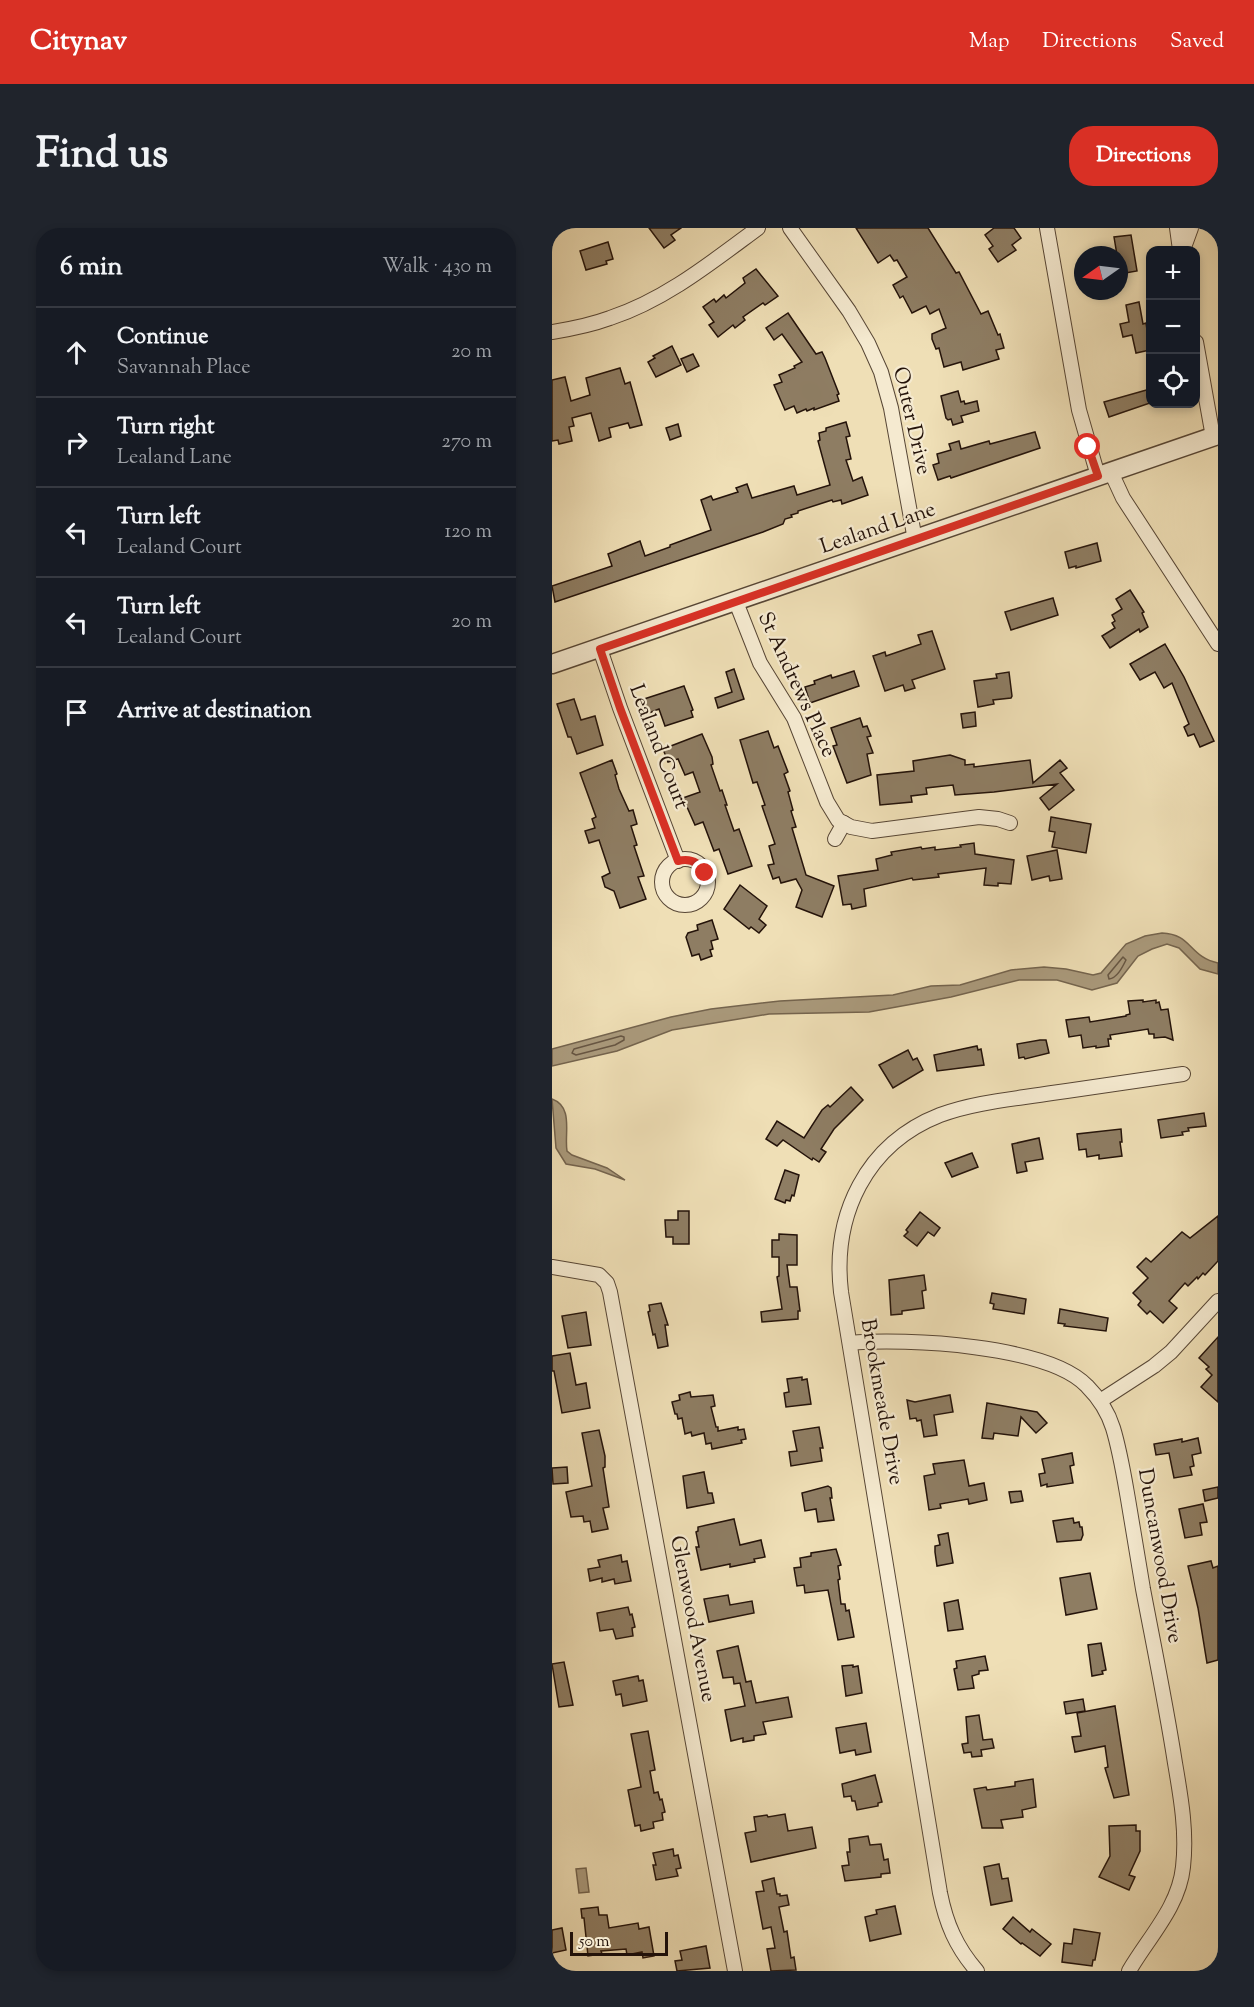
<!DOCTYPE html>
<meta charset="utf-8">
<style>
:root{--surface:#171b24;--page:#20242c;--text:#f1f3f6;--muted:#9ea1a6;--line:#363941;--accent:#d93025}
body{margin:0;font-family:"Sorts Mill Goudy",serif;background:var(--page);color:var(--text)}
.controls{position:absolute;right:18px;top:18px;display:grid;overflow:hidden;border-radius:12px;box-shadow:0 3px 9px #0003}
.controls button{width:54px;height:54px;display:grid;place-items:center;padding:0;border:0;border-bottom:2px solid var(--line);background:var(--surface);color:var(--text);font:30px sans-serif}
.compass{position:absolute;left:522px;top:18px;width:54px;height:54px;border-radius:50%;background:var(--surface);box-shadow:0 3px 9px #0003;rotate:256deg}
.scale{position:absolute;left:18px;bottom:15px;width:98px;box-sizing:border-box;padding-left:6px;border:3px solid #24130a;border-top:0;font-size:16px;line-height:21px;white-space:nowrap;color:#24130a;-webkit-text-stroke:4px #f5ead0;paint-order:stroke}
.stop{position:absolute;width:18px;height:18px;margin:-14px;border:4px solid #d93025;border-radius:50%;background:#fff}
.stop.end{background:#d93025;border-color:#fff;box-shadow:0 2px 6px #0008}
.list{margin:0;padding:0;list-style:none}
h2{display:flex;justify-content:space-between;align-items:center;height:78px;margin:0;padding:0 24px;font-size:26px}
h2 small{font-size:20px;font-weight:400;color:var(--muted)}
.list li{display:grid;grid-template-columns:39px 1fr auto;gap:18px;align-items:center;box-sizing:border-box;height:90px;padding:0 24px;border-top:2px solid var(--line)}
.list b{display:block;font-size:22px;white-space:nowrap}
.list p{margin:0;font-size:20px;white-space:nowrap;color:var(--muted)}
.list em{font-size:20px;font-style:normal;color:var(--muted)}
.icon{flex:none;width:33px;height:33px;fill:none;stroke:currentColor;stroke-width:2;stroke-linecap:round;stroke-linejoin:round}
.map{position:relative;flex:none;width:666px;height:1743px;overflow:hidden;border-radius:24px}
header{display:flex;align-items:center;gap:36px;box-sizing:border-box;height:84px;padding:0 30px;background:var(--accent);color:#fff}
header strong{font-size:28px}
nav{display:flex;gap:33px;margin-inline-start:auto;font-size:21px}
.intro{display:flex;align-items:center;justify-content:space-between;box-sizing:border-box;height:144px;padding:0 36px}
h1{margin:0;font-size:42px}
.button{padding:15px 27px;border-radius:24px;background:var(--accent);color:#fff;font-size:21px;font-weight:700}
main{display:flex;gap:36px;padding:0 36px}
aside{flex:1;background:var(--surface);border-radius:24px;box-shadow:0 3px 9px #0003}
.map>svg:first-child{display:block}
</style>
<header>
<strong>Citynav</strong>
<nav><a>Map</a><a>Directions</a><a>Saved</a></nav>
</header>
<div class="intro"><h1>Find us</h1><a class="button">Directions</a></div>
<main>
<aside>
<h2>6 min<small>Walk · 430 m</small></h2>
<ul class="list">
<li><svg class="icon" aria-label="ahead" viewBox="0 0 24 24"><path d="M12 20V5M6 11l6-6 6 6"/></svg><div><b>Continue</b><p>Savannah Place</p></div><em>20 m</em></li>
<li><svg class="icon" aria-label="right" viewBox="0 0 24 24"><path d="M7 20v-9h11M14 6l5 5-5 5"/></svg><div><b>Turn right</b><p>Lealand Lane</p></div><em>270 m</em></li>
<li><svg class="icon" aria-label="left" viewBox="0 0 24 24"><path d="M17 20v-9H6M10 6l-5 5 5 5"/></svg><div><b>Turn left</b><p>Lealand Court</p></div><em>120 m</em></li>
<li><svg class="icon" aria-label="left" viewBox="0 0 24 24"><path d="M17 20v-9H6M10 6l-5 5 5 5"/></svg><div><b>Turn left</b><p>Lealand Court</p></div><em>20 m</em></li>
<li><svg class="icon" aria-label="arrive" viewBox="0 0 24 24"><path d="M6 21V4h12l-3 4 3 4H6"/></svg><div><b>Arrive at destination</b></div></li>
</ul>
</aside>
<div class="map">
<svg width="666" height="1743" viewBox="0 0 666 1743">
<rect width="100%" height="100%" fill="#efdfb6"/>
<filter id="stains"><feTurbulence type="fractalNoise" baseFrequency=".00333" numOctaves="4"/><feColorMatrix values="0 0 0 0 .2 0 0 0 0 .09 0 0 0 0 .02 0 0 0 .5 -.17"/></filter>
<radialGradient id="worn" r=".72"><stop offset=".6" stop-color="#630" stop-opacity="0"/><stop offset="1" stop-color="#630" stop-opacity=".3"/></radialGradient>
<g fill="#aa9a7c" stroke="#74644e" stroke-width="1.5">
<path d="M610,705c30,1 27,24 56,30v11l-18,-5 -21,-21 -12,-4 -15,5 -14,7 -21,27 -25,7 -35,-10h-38l-68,17 -82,15 -100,2 -97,16 -55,21 -65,15v-17l119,-32 40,-8 69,-8 113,-6 38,-9 29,-1 51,-15 33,-3 22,2 27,6 8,-2 25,-29 19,-8z"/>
<path d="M0,871c22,8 12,35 15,52l5,4 35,13 18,12 -30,-11 -29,-5 -10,-16z"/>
<polygon points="34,1640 37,1664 27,1665 24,1641"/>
</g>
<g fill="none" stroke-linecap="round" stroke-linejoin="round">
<g stroke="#675643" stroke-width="1.5">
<path d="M571,729l3,3c-4,8 -9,18 -17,19l-1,-4z"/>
<polygon points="69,808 72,809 72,812 63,817 24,827 20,825 22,821"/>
</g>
</g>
<g fill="#8e7d63" stroke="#24130a" stroke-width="1.5">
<polygon points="97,0 129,0 119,7 123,12 112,20"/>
<polygon points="304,0 376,0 404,45 407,44 429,86 436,83 446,107 448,106 452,120 444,122 447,131 411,142 409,134 392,139 387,120 384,121 380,111 380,106 394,100 387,81 378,86 374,78 360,85 351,68 348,70 341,57 355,49 345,32 342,33 338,27 326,35"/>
<polygon points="442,0 462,0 469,10 460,17 464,22 446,34 437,21 441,18 433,7"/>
<polygon points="579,7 585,43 567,46 567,27 565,27 562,9"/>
<polygon points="56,14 61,31 54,33 55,36 34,42 28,23"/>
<polygon points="204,41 226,68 213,77 211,75 191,89 193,92 183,100 181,97 166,109 157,97 162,94 151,79 162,71 164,74 172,67 174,70 193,55 191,50"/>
<polygon points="587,74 591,96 594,95 598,122 584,125 580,107 571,109 568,96 577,94 574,77"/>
<polygon points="236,85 264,126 270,124 273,130 287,166 285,167 287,173 262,182 262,180 255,183 254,181 245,185 242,178 233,182 222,157 230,154 227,147 243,140 242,138 250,134 230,106 222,112 214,100"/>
<polygon points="120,118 129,137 104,149 96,134 103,130 101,128"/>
<polygon points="141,126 147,138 135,144 129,131"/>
<polygon points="68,140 73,156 78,154 90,197 78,200 76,195 57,200 59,209 47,213 39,185 20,190 22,198 17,199 20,213 7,216 6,212 0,213 0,152 13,149 19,173 38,167 34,150"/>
<polygon points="598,161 598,175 557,189 552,174"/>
<polygon points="406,163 409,174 412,173 413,176 425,173 427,183 409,188 411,194 401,197 399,191 396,192 394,190 389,168"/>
<polygon points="294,194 298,208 294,209 299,231 294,232 301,253 310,249 316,267 290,276 289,272 281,274 280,272 246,283 246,285 239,287 240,289 233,291 231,296 211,304 3,374 0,358 60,338 56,326 88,313 93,328 118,319 118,317 159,302 149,272 159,268 161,272 186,264 184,260 195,256 200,270 242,258 245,267 278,257 266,213 268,212 267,205 274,203 274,200"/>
<polygon points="126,196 129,208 118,212 114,200"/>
<polygon points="483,204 488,220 399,250 398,248 386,252 381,237 387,235 385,226 399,222 397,216 407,213 409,221 437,213 438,216"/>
<polygon points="545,315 549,333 524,340 524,338 517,340 513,324"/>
<polygon points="578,362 592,384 590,385 596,399 588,404 587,401 558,420 550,408 563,400 560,395 563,393 560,387 570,381 564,371"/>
<polygon points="501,370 506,387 459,402 453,384"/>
<polygon points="380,403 393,441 360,452 363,460 353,463 351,457 333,463 321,428 333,424 334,428 369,416 366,407"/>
<polygon points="613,416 632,449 662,513 648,519 642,506 636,508 632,499 637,496 620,455 612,460 603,444 588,452 578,436"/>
<polygon points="182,441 192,471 166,480 163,470 180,464 174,444"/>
<polygon points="302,443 307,458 258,475 253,459 263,456 262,453 279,447 280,450"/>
<polygon points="457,444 460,468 459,470 441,472 442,476 426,479 422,453 445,450 444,446"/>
<polygon points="132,458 141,482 139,483 141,489 113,498 107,481 97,485 92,471"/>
<polygon points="22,471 29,492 43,488 51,517 25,526 19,509 16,509 5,476"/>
<polygon points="423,484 424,498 411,500 409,486"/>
<polygon points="308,490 311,499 315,498 319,508 315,509 321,525 315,526 319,547 295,555 281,518 285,517 279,500"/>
<polygon points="216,503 222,520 226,518 236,544 232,546 238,563 236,564 241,582 239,583 244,599 240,600 254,647 282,658 270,689 244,679 250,662 244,651 229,655 227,649 221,651 216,637 222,636 217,618 223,616 210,578 213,577 205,554 201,555 188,512"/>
<polygon points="150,506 160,529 161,536 159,537 168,563 170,562 175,577 173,577 182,603 187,601 200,638 176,646 167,621 162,623 151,594 143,597 131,570 148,564 141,544 133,547 126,531 116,534 111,521"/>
<polygon points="398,527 413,532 413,537 422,536 422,539 478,532 481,555 508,532 515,540 508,545 522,562 497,582 488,570 505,556 442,564 403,567 401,557 374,560 375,566 359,568 360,574 328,577 325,547 362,543 361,533"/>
<polygon points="60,532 65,546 63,547 67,561 77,583 81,582 85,596 79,598 85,617 82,618 92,648 86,649 94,671 68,680 62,663 53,659 50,649 58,645 47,612 37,615 33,603 43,600 40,591 44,589 28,545"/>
<polygon points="499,589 539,596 534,625 500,619 503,604 497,603"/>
<polygon points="422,615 423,626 462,632 459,656 446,655 446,658 432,657 434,640 386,646 387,649 361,652 360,650 312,661 314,678 300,681 299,676 291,677 286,648 326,642 324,631 340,627 339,624 369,619 370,621 383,619 383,622 409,619 408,617"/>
<polygon points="505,622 510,651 498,653 497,648 480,652 475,628"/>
<polygon points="188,657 215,678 207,691 214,697 207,705 199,699 197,701 172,681"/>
<polygon points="160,692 166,711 159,713 161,721 158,722 160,728 149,732 147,726 140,728 134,709 136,705 146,702 145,697"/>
<polygon points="591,772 591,774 604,772 604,775 607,774 609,782 616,781 621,812 613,809 602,810 602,806 597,806 596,801 558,807 559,811 556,811 557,818 544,820 544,818 531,820 529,807 517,809 514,792 537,789 538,794 574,788 574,787 578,786 576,773"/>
<polygon points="488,812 494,812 497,825 473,831 472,829 467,830 465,816"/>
<polygon points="425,818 426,822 429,821 432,837 385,843 382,827"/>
<polygon points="356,822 361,832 365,830 371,842 341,860 327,837"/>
<polygon points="299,859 311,872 282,901 269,921 274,924 267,934 261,930 260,932 231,912 225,918 214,911 225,893 252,910 270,882 276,877 278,879"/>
<polygon points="652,885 654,898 636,900 637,903 630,904 631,907 609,910 606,892"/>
<polygon points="569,901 570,914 568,914 570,928 547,931 547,927 535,929 534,921 527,922 525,906"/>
<polygon points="487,910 491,931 473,934 475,943 465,945 460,916"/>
<polygon points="420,925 426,939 400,949 393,935"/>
<polygon points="233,942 247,947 242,968 240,967 238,973 234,972 233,975 223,971"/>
<polygon points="126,983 137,983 137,1016 121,1016 121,1009 114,1009 113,992 126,992"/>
<polygon points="368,984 388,1000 382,1008 376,1004 365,1018 352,1008 356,1004 354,1002"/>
<polygon points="666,988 666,1033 653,1047 651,1045 646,1051 645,1049 636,1058 633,1055 617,1073 625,1080 611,1095 598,1083 595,1086 586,1077 589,1073 581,1065 596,1050 585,1039 594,1030 599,1034 630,1004 638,1010"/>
<polygon points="227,1006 245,1007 245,1037 235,1037 238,1059 245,1059 248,1083 246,1083 246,1091 210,1094 209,1084 230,1081 225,1049 227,1048 227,1029 220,1029 220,1012 227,1012"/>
<polygon points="372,1047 374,1062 370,1063 372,1080 350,1083 350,1086 339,1087 337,1052"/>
<polygon points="440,1065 474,1071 472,1086 441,1081 442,1076 438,1075"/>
<polygon points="109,1075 116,1097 113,1097 116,1118 106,1120 103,1106 101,1107 96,1084 98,1083 97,1077"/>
<polygon points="508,1081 556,1090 554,1103 512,1098 513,1096 506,1095"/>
<polygon points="34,1084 39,1117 16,1120 10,1088"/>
<polygon points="666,1109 666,1174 649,1159 660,1147 654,1141 657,1139 647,1130"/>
<polygon points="18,1125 24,1157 34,1155 38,1180 10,1185 2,1143 0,1143 0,1128"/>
<polygon points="250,1149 250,1152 255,1151 259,1176 234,1179 232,1165 237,1164 235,1151"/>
<polygon points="138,1164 139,1169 161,1167 163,1178 159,1179 164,1199 166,1199 166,1203 186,1199 186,1202 192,1201 194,1211 189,1212 190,1215 160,1221 159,1215 154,1216 152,1205 140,1208 139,1204 133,1206 130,1190 126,1191 125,1186 123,1186 120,1174 128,1172 127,1167"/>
<polygon points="398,1167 401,1184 382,1187 385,1207 372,1209 369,1192 365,1193 364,1190 358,1191 355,1172 363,1174"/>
<polygon points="435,1175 485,1184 495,1195 484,1205 469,1189 466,1208 442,1205 441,1211 430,1210"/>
<polygon points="267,1199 271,1220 268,1220 270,1233 239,1238 237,1224 245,1223 241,1203"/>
<polygon points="47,1202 53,1228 53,1239 51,1240 57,1279 51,1280 56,1301 40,1304 38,1293 32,1294 31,1288 19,1289 14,1264 40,1258 30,1205"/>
<polygon points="646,1210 649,1225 640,1227 642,1238 638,1239 640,1247 622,1250 617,1225 604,1227 602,1216 630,1211 630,1214"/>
<polygon points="520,1225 522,1237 518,1238 521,1255 495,1259 495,1256 489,1258 487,1246 493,1245 490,1231"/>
<polygon points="412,1232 417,1258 432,1255 435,1272 417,1276 416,1271 388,1276 389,1280 377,1282 372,1248 383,1246 381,1236"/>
<polygon points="15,1239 16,1255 1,1256 0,1240"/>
<polygon points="152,1244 156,1265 160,1265 162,1275 135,1280 131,1248"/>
<polygon points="276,1258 279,1260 280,1270 278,1270 282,1292 266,1294 264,1281 253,1283 250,1265"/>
<polygon points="666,1259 666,1270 653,1273 651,1262"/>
<polygon points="469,1263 471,1273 459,1275 457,1264"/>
<polygon points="651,1276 655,1294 648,1295 650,1307 633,1310 627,1281"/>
<polygon points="521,1290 522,1295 527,1294 528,1299 530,1299 531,1307 529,1312 505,1314 501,1293"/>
<polygon points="182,1291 188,1317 209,1312 213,1329 202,1331 203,1334 178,1339 178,1336 149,1342 144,1319 147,1319 144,1304 146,1303 146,1299"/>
<polygon points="396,1305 401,1335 385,1338 383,1324 383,1318 388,1317 386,1307"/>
<polygon points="284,1321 289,1337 286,1338 288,1351 286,1352 289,1376 293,1376 294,1383 297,1382 302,1409 286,1412 276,1362 253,1365 252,1357 245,1358 242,1340 249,1339 248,1330 259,1328 259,1325"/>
<polygon points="69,1327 70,1334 75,1333 79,1353 63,1356 62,1351 50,1354 50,1350 38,1353 36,1341 48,1339 46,1332"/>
<polygon points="659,1333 661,1340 666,1338 666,1432 655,1435 646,1380 636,1338"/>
<polygon points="538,1345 545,1381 514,1387 508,1350"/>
<polygon points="176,1367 178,1377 200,1373 202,1385 157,1394 152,1371"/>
<polygon points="406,1372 411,1401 396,1403 392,1375"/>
<polygon points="76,1379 78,1387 80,1386 83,1399 80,1400 81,1408 64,1411 61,1401 48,1403 45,1385"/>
<polygon points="549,1415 554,1442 550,1443 551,1446 540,1448 536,1417"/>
<polygon points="186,1418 194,1454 199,1453 204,1475 236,1469 240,1489 211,1494 214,1506 202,1508 202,1512 191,1514 191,1510 179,1513 173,1482 193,1478 188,1455 182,1456 181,1449 171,1450 165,1423"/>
<polygon points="433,1428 436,1442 427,1443 427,1446 420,1448 422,1460 406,1462 402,1441 405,1440 404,1433"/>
<polygon points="12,1434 21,1477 7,1479 0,1436"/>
<polygon points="301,1437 301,1439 306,1438 310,1465 294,1468 290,1438"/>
<polygon points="86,1448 87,1453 91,1452 95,1473 71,1478 69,1466 64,1467 61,1453"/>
<polygon points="531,1471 533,1483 514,1486 512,1474"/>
<polygon points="563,1478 577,1567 562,1570 553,1540 556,1539 553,1518 523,1524 520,1509 529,1508 525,1485"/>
<polygon points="427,1487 431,1512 440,1511 442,1520 429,1522 430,1528 420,1529 419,1524 412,1525 410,1516 416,1515 414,1489"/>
<polygon points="314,1495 319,1524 304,1527 303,1522 288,1525 284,1500"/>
<polygon points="96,1503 103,1542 98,1543 102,1565 106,1564 108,1572 110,1571 113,1584 110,1585 111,1592 101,1594 102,1600 89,1603 88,1597 83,1598 76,1562 89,1559 79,1506"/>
<polygon points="323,1547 330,1574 326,1575 326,1578 305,1582 303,1573 300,1573 299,1568 292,1569 290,1556"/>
<polygon points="481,1551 484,1579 470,1582 471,1589 449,1592 451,1600 430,1600 422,1561 434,1559 435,1562 463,1558 463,1554"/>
<polygon points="233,1586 236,1603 260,1599 264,1620 199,1634 193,1605 204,1603 202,1589 215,1587 216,1589"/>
<polygon points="584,1597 584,1603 588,1603 588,1623 577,1647 583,1649 577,1662 547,1649 558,1628 557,1598"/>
<polygon points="316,1608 318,1617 329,1616 332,1632 336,1631 338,1645 329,1646 329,1649 293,1653 290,1638 297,1637 295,1624 298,1624 297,1611"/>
<polygon points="121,1621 122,1628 126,1627 129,1640 124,1641 126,1648 104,1652 101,1637 104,1637 101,1625"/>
<polygon points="447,1636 450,1651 456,1650 460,1673 439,1677 432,1639"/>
<polygon points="222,1650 225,1666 228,1666 228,1668 235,1667 237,1677 227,1679 232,1704 235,1703 239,1730 242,1729 244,1742 219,1743 215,1721 223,1720 219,1699 211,1701 204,1664 212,1663 210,1653"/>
<polygon points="343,1678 349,1706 318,1713 313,1689 325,1686 324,1682"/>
<polygon points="46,1679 47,1687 55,1687 57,1700 86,1695 87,1701 97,1699 102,1728 91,1730 90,1724 75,1727 74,1721 49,1723 50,1726 36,1728 32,1690 30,1690 29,1681"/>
<polygon points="461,1689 478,1704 480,1701 499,1716 488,1728 470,1715 469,1716 451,1701"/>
<polygon points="10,1700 14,1722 0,1725 0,1702"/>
<polygon points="522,1701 548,1705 543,1732 541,1732 540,1738 510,1734 512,1715 520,1716"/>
<polygon points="154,1718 158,1740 125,1743 123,1733 130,1732 128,1723"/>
</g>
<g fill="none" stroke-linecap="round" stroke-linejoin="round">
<g stroke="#574635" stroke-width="16">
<g id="minor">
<polyline points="238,0 297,83 316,115 329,144 339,180 363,312"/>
<polyline points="495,0 527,182 546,248"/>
<polyline points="625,0 628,22"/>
<polyline points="631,22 639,0"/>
<path d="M0,104c19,-3 39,-7 58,-14 55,-18 102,-56 148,-90"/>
<polyline points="644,114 661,209"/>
<polyline points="559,244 571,270 666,416"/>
<polyline points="184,374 208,435 242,490 275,574 286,592 299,599 320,603 427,589 446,591 458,595"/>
<polyline points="48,421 68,480 126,633"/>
<polyline points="283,611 292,595"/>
<circle cx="133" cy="654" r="23"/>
<polyline points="0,1039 47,1047 55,1055 58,1064 183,1743"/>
<path d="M298,1115c56,-5 198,2 237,43 12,12 21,26 26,42 7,23 11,48 15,71 5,30 10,60 15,90 11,58 23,116 32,174 6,35 12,69 8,104 -4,40 -35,71 -54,104"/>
<polyline points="548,1173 602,1138 619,1124 666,1073"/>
<path d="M425,1743c-21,-24 -31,-48 -37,-78l-99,-601c-9,-77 25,-148 99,-177 35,-13 75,-16 112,-22 44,-6 88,-13 131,-19"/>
</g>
</g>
<g stroke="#574635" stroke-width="21">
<polyline id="tertiary" points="0,436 666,207"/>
</g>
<use href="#minor" stroke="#f5ead0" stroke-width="14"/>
<use href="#tertiary" stroke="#f5ead0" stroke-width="18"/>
</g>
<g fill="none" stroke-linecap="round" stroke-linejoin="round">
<path stroke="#d93025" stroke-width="8" d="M153,645c-6,-11 -15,-15 -27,-12l-58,-153 -20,-59 498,-173 -10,-29"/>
</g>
<g text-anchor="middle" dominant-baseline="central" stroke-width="4.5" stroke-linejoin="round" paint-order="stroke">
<g font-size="21" fill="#24130a" stroke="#f5ead0">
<text transform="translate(359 193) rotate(77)">Outer Drive</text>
<text transform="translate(326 301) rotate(-19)">Lealand Lane</text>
<text transform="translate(244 457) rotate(65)">St Andrews Place</text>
<text transform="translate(106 519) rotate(69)">Lealand Court</text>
<text transform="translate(329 1174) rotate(80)">Brookmeade Drive</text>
<text transform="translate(607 1328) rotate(80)">Duncanwood Drive</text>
<text transform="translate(140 1391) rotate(79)">Glenwood Avenue</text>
</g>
</g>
<rect width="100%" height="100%" filter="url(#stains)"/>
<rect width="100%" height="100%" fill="url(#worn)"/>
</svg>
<div class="controls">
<button>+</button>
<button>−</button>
<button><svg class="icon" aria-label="locate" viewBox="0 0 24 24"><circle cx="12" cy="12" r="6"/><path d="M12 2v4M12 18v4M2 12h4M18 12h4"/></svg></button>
</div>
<svg class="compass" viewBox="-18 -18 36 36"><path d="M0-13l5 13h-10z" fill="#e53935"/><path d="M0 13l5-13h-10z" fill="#9ea1a6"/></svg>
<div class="scale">50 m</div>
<div class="stop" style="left:536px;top:219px"></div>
<div class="stop end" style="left:153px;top:645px"></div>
</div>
</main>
